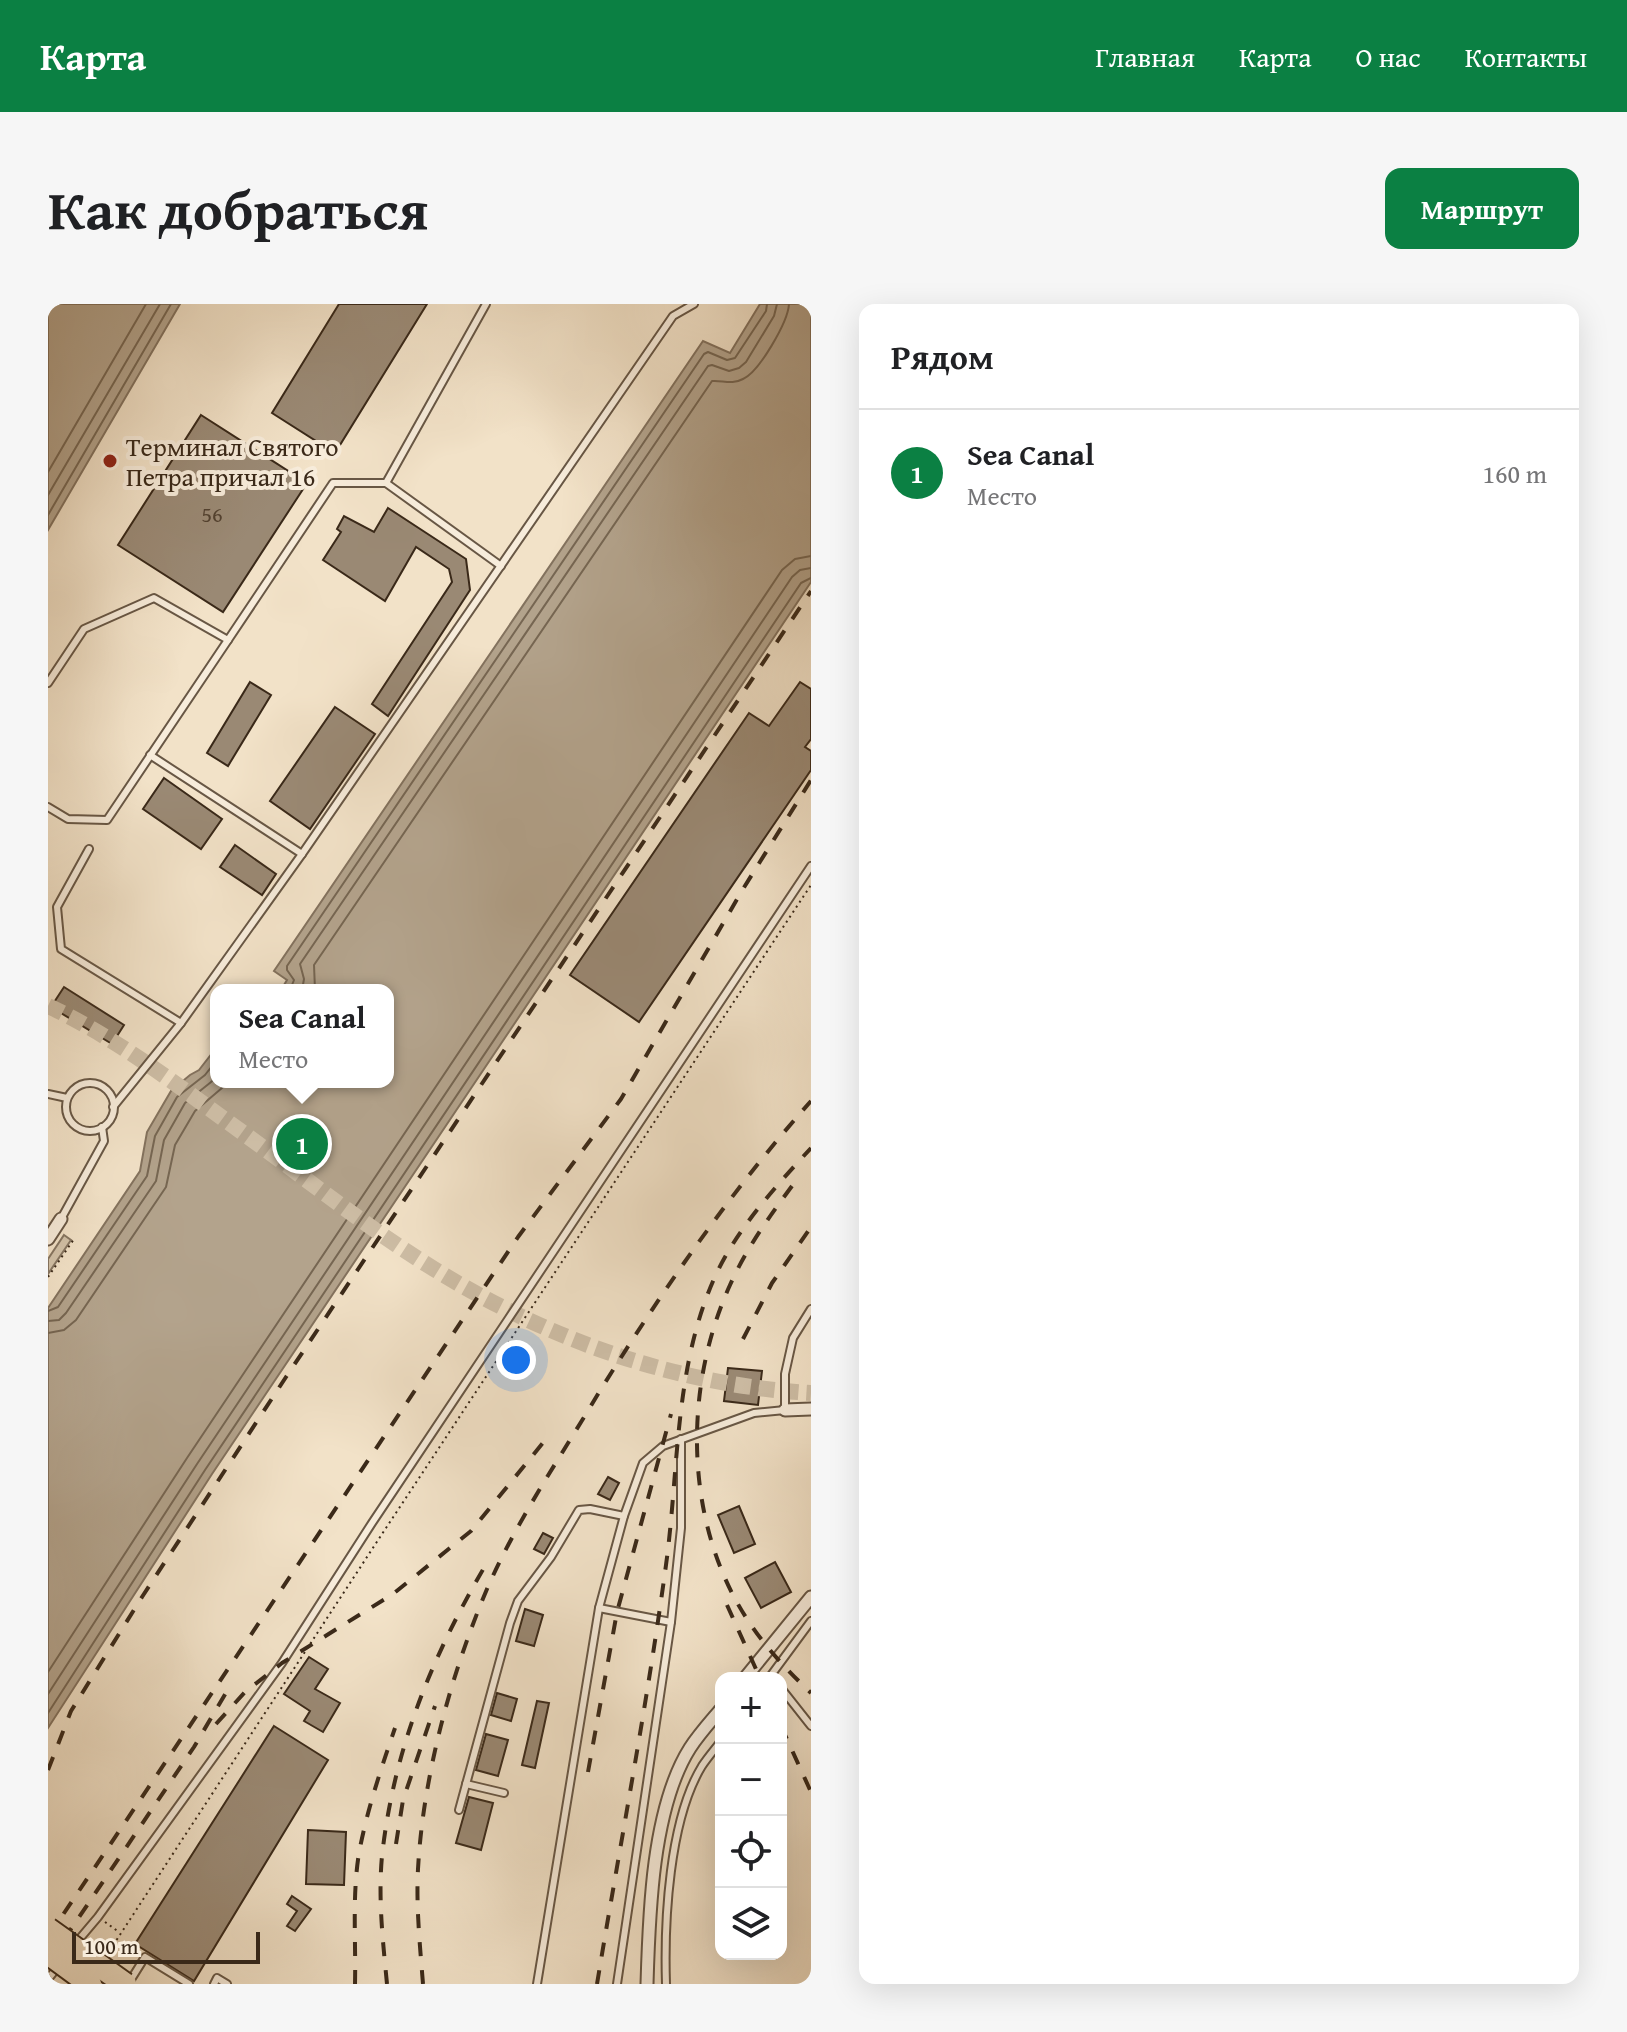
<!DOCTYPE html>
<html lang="ru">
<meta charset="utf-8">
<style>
:root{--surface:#fff;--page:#f6f6f6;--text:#202124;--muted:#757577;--line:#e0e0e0;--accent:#0b8043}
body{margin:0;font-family:"Gentium Book Plus",serif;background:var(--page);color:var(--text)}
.controls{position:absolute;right:24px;bottom:24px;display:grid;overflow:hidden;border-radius:16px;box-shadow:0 8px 32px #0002}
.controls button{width:72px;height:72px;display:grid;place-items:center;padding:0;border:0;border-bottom:2px solid var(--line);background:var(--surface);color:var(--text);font:40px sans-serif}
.scale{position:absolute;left:24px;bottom:20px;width:188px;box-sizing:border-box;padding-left:8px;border:4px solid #3a2919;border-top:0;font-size:22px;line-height:28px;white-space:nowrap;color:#3a2919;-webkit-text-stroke:6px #f7ecdb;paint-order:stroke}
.you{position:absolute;left:468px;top:1056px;width:28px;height:28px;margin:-20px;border:6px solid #fff;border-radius:50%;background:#1a73e8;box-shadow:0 0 0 12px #1a73e833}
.badge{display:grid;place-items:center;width:52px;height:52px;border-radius:50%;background:var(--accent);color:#fff;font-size:26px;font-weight:700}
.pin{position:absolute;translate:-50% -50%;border:4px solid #fff;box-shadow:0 2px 8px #0006}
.popup{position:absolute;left:162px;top:680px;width:184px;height:104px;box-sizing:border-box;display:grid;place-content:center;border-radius:16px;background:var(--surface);filter:drop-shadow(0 2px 6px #0005);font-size:26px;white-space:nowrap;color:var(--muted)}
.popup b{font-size:30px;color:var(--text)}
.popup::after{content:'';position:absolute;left:50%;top:100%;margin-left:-16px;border:16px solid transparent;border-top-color:var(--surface)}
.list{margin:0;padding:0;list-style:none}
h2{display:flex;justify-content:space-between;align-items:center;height:104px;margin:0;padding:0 32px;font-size:34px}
h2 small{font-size:26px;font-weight:400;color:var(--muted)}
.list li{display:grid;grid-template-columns:52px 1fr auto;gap:24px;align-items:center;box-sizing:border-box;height:128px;padding:0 32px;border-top:2px solid var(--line)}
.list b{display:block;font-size:30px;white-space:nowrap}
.list p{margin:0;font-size:26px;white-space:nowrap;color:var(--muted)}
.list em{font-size:26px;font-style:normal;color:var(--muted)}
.icon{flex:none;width:44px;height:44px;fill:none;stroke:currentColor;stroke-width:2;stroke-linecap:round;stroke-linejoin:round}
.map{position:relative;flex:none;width:763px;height:1680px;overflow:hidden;border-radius:16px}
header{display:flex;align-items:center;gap:48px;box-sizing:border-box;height:112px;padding:0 40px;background:var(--accent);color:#fff}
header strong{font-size:38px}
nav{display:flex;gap:44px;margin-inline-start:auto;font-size:28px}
.intro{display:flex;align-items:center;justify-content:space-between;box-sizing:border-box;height:192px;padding:0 48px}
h1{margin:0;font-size:56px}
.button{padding:20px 36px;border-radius:16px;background:var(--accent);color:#fff;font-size:28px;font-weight:700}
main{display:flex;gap:48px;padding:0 48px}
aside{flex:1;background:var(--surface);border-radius:16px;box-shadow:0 8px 32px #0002}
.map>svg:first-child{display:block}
</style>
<header>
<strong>Карта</strong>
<nav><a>Главная</a><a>Карта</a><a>О нас</a><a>Контакты</a></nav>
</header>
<div class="intro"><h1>Как добраться</h1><a class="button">Маршрут</a></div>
<main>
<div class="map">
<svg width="763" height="1680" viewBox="0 0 763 1680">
<rect width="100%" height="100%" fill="#f2e2c8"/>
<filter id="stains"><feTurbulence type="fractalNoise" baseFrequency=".0025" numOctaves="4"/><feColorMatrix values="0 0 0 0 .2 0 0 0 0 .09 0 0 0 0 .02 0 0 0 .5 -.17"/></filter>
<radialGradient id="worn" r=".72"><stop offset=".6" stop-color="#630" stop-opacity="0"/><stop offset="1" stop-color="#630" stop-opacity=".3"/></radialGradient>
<polygon fill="#d3c3aa" stroke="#867662" stroke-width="2" points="16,931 23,936 0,970 0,955"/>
<g fill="#b3a38c" stroke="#83725e" stroke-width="2">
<polygon points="0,0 132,0 0,226"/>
<polygon points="712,0 763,0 763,278 164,1170 0,1424 0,1004 92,867 99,828 123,787 142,771 151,766 165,748 168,751 168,778 340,778 340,686 233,686 239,676 226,667 655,37 682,49"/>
</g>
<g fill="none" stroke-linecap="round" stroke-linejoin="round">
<g stroke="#766652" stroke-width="2">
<polyline points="0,168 98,0"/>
<polyline points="0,191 112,0"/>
<polyline points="0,211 123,0"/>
<polyline points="242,686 246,676 239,666 239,662 656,50 660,48 679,56 687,54 718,7 719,0"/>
<polyline points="254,686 256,675 252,660 660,62 664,61 681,67 691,64 698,58 726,12 729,0"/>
<path d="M267,686l-1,-25 398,-584c10,-1 20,4 31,-2 16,-7 45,-57 46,-75"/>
<polyline points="0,1007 10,1003 99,872 107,832 129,793 157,771 168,757"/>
<polyline points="0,1017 11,1016 18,1009 108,877 116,836 137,799 168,774"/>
<polyline points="0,1029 16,1026 28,1016 118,883 127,841 147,807 181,778"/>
<polyline points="0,1368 139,1154 734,266 747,255 763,252"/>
<polyline points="0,1390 149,1160 744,273 752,266 763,264"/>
<polyline points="0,1409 157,1166 753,279 763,274"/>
</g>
</g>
<g fill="#9a8974" stroke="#3a2919" stroke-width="2">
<polygon points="291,0 379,0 287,149 224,109"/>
<polygon points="153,111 259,179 175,308 70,241"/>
<polygon points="340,204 418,255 422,286 340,412 324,400 404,278 401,265 368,243 337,297 275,256 293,228 289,225 296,212 326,228"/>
<polygon points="202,378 223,391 180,462 159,449"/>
<polygon points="752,378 763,385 763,435 757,443 763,447 763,466 591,718 522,671 701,409 721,422"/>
<polygon points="287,403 327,430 262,525 222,497"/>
<polygon points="116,474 174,515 153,545 95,505"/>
<polygon points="187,541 228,570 214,591 172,563"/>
<polygon points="16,683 76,721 64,740 3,703"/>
<polygon points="680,1064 714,1067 710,1101 676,1097"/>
<polygon points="560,1173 571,1179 562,1196 550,1190"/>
<polygon points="691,1202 707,1240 686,1249 670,1211"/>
<polygon points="495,1229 505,1234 496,1250 486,1245"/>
<polygon points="727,1258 743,1288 713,1304 697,1274"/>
<polygon points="477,1305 495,1311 486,1342 468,1337"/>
<polygon points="261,1353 280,1365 267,1385 292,1399 275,1428 256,1417 262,1407 236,1390"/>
<polygon points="449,1389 469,1395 463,1417 443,1411"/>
<polygon points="489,1397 501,1399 487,1464 474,1461"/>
<polygon points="226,1422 280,1456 146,1677 87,1640"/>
<polygon points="438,1430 460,1436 450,1472 428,1466"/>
<polygon points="421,1493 445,1499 433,1546 408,1539"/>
<polygon points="260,1526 298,1528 296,1581 258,1580"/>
<polygon points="244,1592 263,1605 247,1627 239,1622 249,1607 239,1600"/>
</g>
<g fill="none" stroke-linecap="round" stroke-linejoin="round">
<path stroke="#cdbda5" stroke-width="16" stroke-dasharray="16 8" stroke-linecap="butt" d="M0,702c71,33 134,83 198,129 62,45 123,94 188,134 115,71 242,116 377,124"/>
<g stroke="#685745" stroke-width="10">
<g id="lane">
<polyline points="338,179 438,0"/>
<polyline points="180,336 285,179 338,179 453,262"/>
<polyline points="0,379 36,325 106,294 180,336 59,516 20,515 0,503"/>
<polyline points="102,451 254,550"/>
<polyline points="41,545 9,603 13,645 133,719 65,803"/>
<polyline points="133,719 254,550 625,12 646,0"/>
<circle cx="42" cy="803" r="24"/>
<polyline points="0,790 19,794"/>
<polyline points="13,915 56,837 54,823"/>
<polyline points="551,1304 623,1318"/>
<polyline points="721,1374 763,1317"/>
<polyline points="733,1384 763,1422"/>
<polyline points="418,1480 456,1489"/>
<polyline points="411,1506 462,1319 470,1297 503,1253 531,1206 542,1205 576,1212"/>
<polyline points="28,1639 50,1613 234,1359 324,1219 763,562"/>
<polyline points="0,1675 9,1664"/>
<polyline points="82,1677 97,1653 141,1680"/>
<polyline points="166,1680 169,1674 179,1680"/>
<polyline points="489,1680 551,1304 576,1212 595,1159 615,1142 706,1109 737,1106 737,1070 745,1034 763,1005"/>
<polyline points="569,1680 623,1318 633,1224 633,1135"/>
<path d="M618,1680c-2,-63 3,-164 36,-218 6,-9 13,-17 19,-25"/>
</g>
</g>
<g stroke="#685745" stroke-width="15">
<g id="street">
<polyline points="0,935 13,915"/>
<polyline points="737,1106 763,1105"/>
<polyline points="697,1374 763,1293"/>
<path d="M599,1680c2,-69 5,-176 43,-236 9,-14 21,-27 31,-39"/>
</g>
</g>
<g stroke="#3a2919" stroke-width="2" stroke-dasharray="2 4" stroke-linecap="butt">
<polyline points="0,973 26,935"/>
<polyline points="57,1618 71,1628"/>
<polyline points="62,1646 336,1227 763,581"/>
</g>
<use href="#lane" stroke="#f7ecdb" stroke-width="6"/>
<use href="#street" stroke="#f7ecdb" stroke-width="11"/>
<g stroke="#3a2919" stroke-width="4" stroke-dasharray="14 14" stroke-linecap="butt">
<path d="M744,882c-23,31 -46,63 -62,99 -47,103 -46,237 17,334 18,28 40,51 64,74"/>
<polyline points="695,1035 724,979 763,923"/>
<polyline points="679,1301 712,1374"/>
<polyline points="168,1420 197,1388 234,1359 345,1290 423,1227 503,1129"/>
<polyline points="733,1422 763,1488"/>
<polyline points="0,1466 23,1407 94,1293 238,1073 763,287"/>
<polyline points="540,1468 569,1308 623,1110"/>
<polyline points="348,1540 355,1496 387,1402"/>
<polyline points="0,1633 470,933 573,795 695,585 763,476"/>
<polyline points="0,1659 146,1443 179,1387"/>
<path d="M307,1680c1,-43 -3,-88 4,-131 8,-43 22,-84 36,-125"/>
<path d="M339,1680c-4,-42 -9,-85 -5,-128 12,-109 51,-202 106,-295"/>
<path d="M375,1680c-3,-38 -7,-77 -5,-115 5,-93 33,-195 69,-280 30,-69 73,-131 111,-195 64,-103 132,-202 213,-293"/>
<path d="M549,1680c23,-139 50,-279 69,-419 13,-95 8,-196 48,-286 21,-48 61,-92 97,-131"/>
</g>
<g stroke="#3a2919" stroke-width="26" stroke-linecap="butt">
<g id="highway-bridge">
<polyline points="0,1625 77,1680"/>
<polyline points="0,1649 42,1680"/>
</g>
</g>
<use href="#highway-bridge" stroke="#f2e2c8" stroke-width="22"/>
</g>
<circle fill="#8f2418" stroke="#f7ecdb" stroke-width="3" cx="62" cy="157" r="8"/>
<g text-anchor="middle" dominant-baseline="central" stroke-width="8" stroke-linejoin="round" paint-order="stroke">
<g font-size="22" fill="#524130">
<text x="164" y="210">56</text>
</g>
<g font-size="26" fill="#3a2919" stroke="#f7ecdb" text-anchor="start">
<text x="78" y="142">Терминал Святого<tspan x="78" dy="30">Петра причал 16</tspan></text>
</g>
</g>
<rect width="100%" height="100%" filter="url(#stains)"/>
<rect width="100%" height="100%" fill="url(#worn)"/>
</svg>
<div class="controls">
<button>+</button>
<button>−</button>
<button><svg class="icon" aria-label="locate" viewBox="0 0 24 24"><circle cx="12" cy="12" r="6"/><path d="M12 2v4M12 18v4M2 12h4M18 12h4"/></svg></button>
<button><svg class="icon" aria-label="layers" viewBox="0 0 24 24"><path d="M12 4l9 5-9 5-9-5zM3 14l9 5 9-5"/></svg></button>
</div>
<div class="scale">100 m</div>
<div class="you"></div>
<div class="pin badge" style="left:254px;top:840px">1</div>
<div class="popup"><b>Sea Canal</b>Место</div>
</div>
<aside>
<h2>Рядом<small></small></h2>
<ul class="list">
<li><span class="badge">1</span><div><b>Sea Canal</b><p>Место</p></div><em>160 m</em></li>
</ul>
</aside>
</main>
